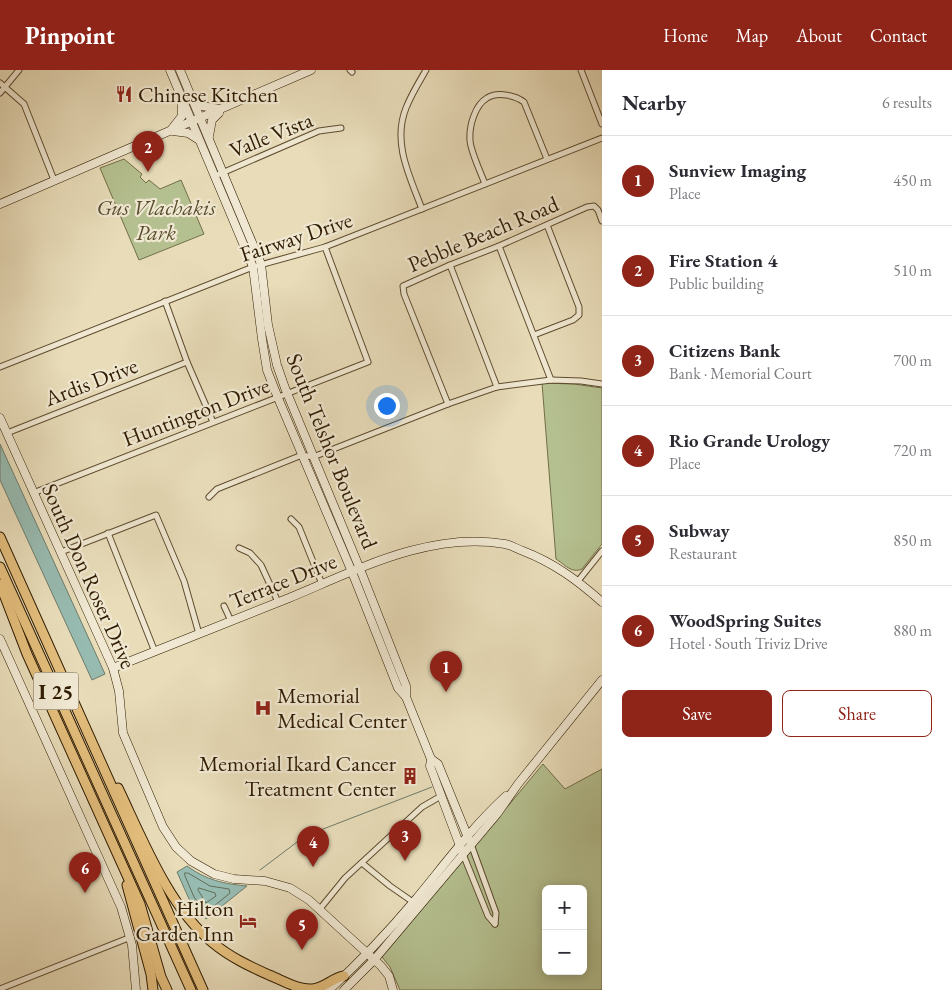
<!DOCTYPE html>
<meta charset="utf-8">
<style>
:root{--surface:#fff;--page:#f2f2f3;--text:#2b2b33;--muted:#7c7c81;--line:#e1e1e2;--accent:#8f2418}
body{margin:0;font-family:"EB Garamond",serif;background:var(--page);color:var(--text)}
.controls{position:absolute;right:15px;bottom:15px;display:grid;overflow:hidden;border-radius:8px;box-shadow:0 2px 12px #0003}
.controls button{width:45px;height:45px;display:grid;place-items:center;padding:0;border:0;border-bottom:1px solid var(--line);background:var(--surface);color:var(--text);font:25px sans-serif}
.you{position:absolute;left:386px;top:335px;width:18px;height:18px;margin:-12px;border:4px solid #fff;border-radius:50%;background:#1a73e8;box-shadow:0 0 0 8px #1a73e833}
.badge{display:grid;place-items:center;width:32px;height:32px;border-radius:50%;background:var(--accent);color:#fff;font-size:16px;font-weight:700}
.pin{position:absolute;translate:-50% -41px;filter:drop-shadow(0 1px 2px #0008)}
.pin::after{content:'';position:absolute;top:26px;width:18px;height:15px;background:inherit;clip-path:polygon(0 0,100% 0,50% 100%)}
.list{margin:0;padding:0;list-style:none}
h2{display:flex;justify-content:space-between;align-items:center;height:65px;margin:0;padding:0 20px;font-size:21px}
h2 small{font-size:16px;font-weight:400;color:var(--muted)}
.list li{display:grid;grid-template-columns:32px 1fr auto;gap:15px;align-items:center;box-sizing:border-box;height:90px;padding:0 20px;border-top:1px solid var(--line)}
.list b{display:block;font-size:19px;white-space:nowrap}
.list p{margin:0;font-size:16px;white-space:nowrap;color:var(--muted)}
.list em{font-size:16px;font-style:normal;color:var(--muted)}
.actions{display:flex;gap:10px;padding:15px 20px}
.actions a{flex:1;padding:11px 0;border:1px solid var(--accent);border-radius:8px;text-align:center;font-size:18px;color:var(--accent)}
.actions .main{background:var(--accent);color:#fff}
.map{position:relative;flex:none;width:602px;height:920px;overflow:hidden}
header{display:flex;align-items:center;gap:30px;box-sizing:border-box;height:70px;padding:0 25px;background:var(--accent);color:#fff}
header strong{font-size:24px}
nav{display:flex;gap:28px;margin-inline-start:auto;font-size:18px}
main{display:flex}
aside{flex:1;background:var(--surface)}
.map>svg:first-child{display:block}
</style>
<header>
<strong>Pinpoint</strong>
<nav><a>Home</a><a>Map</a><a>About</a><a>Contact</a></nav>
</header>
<main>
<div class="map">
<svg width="602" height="920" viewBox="0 0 602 920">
<rect width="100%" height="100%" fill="#e8dcb9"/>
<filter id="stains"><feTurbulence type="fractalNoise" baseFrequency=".004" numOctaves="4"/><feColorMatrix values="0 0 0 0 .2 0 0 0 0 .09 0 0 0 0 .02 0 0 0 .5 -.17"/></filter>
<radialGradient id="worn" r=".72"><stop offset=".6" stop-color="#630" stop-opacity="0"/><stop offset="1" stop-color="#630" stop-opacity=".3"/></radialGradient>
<g fill="#b5c090" stroke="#726e48" fill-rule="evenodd">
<polygon points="124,89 142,104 140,107 146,113 149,110 160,119 181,110 204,164 139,190 100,98"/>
<path d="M542,313l32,1 28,4v156l-20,25c-10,5 -18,-5 -26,-10z"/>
<path d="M543,694l22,25 37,-20v221h-202l-10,-23 -8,-10zM546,819h37v82h-37z"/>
</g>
<g fill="#97bbb1" stroke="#6e7b6b">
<polygon points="0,374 105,604 92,610 0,410"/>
<path d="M187,796c19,14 37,18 60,20l-41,33 -17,-20 -12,-27z"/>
</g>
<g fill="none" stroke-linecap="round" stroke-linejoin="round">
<g stroke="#646c59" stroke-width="1">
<polygon points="185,803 188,803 210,816 229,819 230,823 208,841 205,841 194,827 185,806"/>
<polygon points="199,818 215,823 216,826 206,833 198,820"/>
</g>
<polyline stroke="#6e7b6b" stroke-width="1" points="260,800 305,766 432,717"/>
<g stroke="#5e4c2f" stroke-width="7">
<g id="street">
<polyline points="350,0 352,2"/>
<polyline points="581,0 602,54"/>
<polyline points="0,13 24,34 54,110"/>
<polyline points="0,23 19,0"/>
<polyline points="215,106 319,61 341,58"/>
<path d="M485,114c-4,-11 -15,-34 -15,-44 -1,-14 5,-35 17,-42 11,-7 29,-2 37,4l23,57"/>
<path d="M422,139c-12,-32 -30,-66 -16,-101 5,-13 13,-26 20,-38"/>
<polyline points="499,176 551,310"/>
<polyline points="450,195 497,317"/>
<polyline points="165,231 187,292 213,352"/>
<polyline points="534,265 573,250 579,245 579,237 547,155"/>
<polyline points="0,297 253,197 325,177 602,68"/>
<polyline points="448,334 404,224 403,216 450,195 499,176 587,137 594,136 598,140 602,151"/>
<polyline points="7,363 187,292"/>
<polyline points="33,423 368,292 325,177"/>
<polyline points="209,427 217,419 302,385 313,387 448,334 497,317 551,310 581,311 602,314"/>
<polyline points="291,449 299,457 322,514"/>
<polyline points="108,463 155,582"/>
<polyline points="239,478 250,483 261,495 278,532"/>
<polyline points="61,482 156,445 184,511 199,564"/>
<polyline points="578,511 602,481"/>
<polyline points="224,536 231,551"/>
<polyline points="471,774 496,843 495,854"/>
<polyline points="463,784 488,846 495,854"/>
<polyline points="362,793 390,816 413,832"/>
<polyline points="319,840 345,808 422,737 441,726"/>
<polyline points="0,919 131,867"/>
</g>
</g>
<g stroke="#301c01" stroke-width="9">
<g id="secondary">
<polyline points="170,0 253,197 262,269 267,300 278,328 352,502 398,618 406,627"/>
<polyline points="180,0 261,194 268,255 277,295 285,318 360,499 406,616 406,627 431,689 430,696 463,784"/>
<polyline points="194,29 202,36 219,39"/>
<polyline points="171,60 182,46 182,33"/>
<polyline points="173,61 188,63 199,70"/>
<polyline points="209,66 212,50 219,43"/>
<polyline points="0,134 311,0"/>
<polyline points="0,348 113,598 119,621 123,663 163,757 176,777 191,791 214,804 234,809 265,811 290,818 309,830 381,896 389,906 393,920"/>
<polyline points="0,569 121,837 132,875 136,920"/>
<path d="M113,598c59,-23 117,-47 176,-70 68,-28 141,-67 216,-54 6,1 12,5 18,7 31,12 54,29 79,51"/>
<polyline points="431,689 438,694 469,770"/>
<path d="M329,920c31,-28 60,-59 87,-91 29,-35 56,-72 90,-103"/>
<polyline points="344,920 374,890 497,744 518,714 602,610"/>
</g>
</g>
<g stroke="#301c01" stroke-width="11">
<g id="highway">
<polyline points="0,467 203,920"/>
<polyline points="0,497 191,920"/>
<polyline points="0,514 27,584 140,834 161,907 167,920"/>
<path d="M118,718c24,50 51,120 95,155 17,14 36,23 56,32 13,5 29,15 43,14 13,-1 20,-11 32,-13"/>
<polyline points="127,815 151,904 153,920"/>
</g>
</g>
<use href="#street" stroke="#f0e8d2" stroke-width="5"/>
<use href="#secondary" stroke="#f0e8d2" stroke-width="8"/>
<use href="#highway" stroke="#e4be7c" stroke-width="9"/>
</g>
<defs>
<g id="restaurant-bare" transform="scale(1.35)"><path d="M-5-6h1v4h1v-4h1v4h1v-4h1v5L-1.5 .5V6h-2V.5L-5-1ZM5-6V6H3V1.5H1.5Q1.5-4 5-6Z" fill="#8f2418" stroke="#f0e8d2" stroke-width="2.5" paint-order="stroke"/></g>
<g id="hospital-bare" transform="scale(1.35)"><path d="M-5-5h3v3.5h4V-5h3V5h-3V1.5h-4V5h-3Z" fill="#8f2418" stroke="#f0e8d2" stroke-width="2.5" paint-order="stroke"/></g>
<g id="building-bare" transform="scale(1.35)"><path d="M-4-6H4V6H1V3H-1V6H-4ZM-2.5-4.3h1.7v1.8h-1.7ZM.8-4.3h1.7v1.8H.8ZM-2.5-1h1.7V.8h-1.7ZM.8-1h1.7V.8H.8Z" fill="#8f2418" stroke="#f0e8d2" stroke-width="2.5" paint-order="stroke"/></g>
<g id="hotel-bare" transform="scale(1.35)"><path d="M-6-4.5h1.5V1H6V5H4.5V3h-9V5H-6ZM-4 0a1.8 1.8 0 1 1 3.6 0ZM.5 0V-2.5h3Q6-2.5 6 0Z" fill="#8f2418" stroke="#f0e8d2" stroke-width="2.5" paint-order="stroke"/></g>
</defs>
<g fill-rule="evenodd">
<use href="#restaurant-bare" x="124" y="24"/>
<use href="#hospital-bare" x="263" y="638"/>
<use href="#building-bare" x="410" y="706"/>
<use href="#hotel-bare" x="248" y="851"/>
</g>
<g text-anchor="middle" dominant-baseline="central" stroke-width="4.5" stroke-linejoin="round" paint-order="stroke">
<rect fill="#f0e8d2" stroke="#6a5940" stroke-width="1" x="33.5" y="602.5" width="45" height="37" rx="4"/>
<g font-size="21" font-weight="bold" fill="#301c01">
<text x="56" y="621">I 25</text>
</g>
<g font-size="22" fill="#301c01" stroke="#f0e8d2" text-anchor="start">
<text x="138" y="24">Chinese Kitchen</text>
<text x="277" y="625">Memorial<tspan x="277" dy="25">Medical Center</tspan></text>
<text x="396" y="693" text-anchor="end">Memorial Ikard Cancer<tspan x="396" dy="25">Treatment Center</tspan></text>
<text x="234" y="838" text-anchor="end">Hilton<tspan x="234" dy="25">Garden Inn</tspan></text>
</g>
<g font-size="22" fill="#301c01" stroke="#f0e8d2">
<text transform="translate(271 65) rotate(-22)">Valle Vista</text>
<text transform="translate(483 164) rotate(-23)">Pebble Beach Road</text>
<text transform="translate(296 167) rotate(-18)">Fairway Drive</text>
<text transform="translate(91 312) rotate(-21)">Ardis Drive</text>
<text transform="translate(196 342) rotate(-21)">Huntington Drive</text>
<text transform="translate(332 381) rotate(68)">South Telshor Boulevard</text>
<text transform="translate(89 506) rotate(66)">South Don Roser Drive</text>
<text transform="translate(283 511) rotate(-22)">Terrace Drive</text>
</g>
<g font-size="22" font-style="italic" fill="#584d2c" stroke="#f0e8d2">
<text x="156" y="137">Gus Vlachakis<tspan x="156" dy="25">Park</tspan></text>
</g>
</g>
<rect width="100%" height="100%" filter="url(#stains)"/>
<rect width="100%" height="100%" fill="url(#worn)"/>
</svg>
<div class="controls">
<button>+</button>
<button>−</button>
</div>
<div class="you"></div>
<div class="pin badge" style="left:446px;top:622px">1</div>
<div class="pin badge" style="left:148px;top:102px">2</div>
<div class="pin badge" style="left:405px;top:791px">3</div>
<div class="pin badge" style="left:313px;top:797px">4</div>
<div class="pin badge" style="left:302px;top:880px">5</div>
<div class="pin badge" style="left:85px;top:823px">6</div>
</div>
<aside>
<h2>Nearby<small>6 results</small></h2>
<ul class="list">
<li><span class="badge">1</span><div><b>Sunview Imaging</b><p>Place</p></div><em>450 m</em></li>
<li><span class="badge">2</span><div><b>Fire Station 4</b><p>Public building</p></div><em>510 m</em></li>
<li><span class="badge">3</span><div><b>Citizens Bank</b><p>Bank · Memorial Court</p></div><em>700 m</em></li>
<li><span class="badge">4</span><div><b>Rio Grande Urology</b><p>Place</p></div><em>720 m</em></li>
<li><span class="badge">5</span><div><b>Subway</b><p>Restaurant</p></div><em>850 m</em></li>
<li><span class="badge">6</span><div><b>WoodSpring Suites</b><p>Hotel · South Triviz Drive</p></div><em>880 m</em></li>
</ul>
<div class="actions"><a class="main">Save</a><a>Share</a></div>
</aside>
</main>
